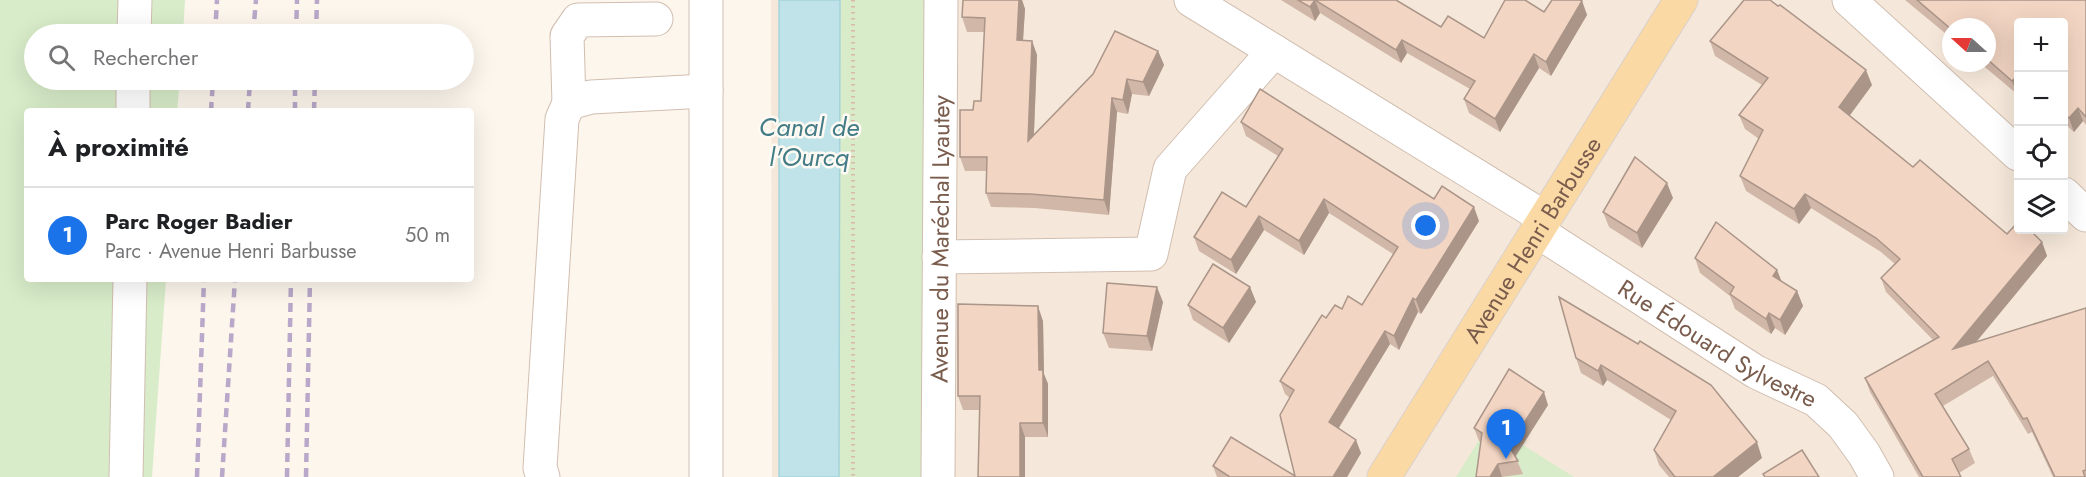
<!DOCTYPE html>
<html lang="fr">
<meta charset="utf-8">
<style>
:root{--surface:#fff;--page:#f2f2f2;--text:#202124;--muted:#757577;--line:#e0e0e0;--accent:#1a73e8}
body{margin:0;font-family:Jost,sans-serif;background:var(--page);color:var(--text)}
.controls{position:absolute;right:18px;top:18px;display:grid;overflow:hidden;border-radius:6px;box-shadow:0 6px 24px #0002}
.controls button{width:54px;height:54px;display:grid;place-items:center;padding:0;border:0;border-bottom:2px solid var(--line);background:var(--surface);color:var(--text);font:30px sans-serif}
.compass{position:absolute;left:1942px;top:18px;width:54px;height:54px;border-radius:50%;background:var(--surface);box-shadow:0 6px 24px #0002;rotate:291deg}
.you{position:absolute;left:1426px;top:226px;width:21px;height:21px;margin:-15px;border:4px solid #fff;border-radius:50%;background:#1a73e8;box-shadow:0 0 0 9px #1a73e833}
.badge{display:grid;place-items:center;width:39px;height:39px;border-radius:50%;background:var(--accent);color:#fff;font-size:20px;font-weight:700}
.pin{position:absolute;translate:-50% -50px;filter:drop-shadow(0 2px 3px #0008)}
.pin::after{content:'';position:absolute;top:32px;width:21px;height:18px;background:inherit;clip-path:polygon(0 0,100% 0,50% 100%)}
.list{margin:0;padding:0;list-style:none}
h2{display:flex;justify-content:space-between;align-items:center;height:78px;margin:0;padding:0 24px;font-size:26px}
h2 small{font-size:20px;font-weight:400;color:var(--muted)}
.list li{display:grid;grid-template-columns:39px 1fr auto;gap:18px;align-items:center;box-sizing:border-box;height:96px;padding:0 24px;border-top:2px solid var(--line)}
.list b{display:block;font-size:22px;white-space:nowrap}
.list p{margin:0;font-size:20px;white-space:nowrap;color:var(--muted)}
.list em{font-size:20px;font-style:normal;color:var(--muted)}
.icon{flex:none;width:33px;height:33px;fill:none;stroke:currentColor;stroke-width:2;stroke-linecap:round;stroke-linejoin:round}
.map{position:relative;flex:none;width:2086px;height:477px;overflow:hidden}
.search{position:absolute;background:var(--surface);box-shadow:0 6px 24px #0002;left:24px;top:24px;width:450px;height:66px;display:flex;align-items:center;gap:15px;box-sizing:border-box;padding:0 21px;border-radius:33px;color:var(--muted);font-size:22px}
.panel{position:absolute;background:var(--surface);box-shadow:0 6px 24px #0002;left:24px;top:108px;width:450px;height:174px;border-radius:6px}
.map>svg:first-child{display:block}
</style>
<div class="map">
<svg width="2086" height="477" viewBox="0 0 2086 477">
<rect width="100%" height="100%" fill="#fdf6ec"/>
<path fill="#f5e8da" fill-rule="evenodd" d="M771,0h1315v477h-1314zM2018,22h46v208h-46zM1951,27h36v36h-36z"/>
<g fill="#d8ecc9">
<polygon points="0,0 185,0 183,34 34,34 34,80 180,80 177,111 27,111 27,279 166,279 152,477 0,477"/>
<polygon points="840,0 928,0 921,477 839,477"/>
<polygon points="1489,424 1574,477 1456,477"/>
</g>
<polygon fill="#bfe3e8" stroke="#a5d3da" stroke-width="1.5" points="779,0 840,0 839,477 779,477"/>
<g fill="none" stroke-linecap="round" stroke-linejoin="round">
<g stroke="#d1beb0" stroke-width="35">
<g id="minor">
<polyline points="706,0 706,477"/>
<polyline points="1191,0 1545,218"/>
<polyline points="1849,0 2018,154"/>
<polyline points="134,34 135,0"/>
<polyline points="569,103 567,36 578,20 656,19"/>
<polyline points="133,111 133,80"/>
<polyline points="2064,194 2086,215"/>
<path id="s1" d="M1537,231l219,141 60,28 27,25 21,29 13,23"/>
<polyline points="939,257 1151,254 1170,169 1274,51"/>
<polyline points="126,477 130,279"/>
<polyline points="543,477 540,468 562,119 569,103 591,97 706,91"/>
<path id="s2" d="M938,477l3,-477"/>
</g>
</g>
<g stroke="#dad1cd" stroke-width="35">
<g id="major">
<path id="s3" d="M1384,477l297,-477"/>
</g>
</g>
<polyline stroke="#d9b8a5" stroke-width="4" stroke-dasharray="1.5 4.5" stroke-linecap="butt" points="853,0 853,477"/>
<use href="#minor" stroke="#fff" stroke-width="33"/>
<use href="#major" stroke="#fbd9a5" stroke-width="33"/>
<g stroke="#b9a8c9" stroke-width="4.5" stroke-dasharray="9 6" stroke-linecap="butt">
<polyline points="215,34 217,0"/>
<polyline points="253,34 256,0"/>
<polyline points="296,34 297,0"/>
<polyline points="316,34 317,0"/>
<polyline points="211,111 213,80"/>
<polyline points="248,111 250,80"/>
<polyline points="295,111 295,80"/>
<polyline points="314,111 315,80"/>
<polyline points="197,477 204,279"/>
<polyline points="222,477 235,279"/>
<polyline points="287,477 291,279"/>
<polyline points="306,477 310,279"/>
</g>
</g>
<g fill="#d1b7a8">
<polygon points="963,0 1022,0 1025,9 1023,41 1032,41 1037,55 1034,135 1158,51 1164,65 1149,96 1132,94 1128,114 1117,112 1109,215 1035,208 991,207 986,193 986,171 965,171 960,157 973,110 981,101 984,32 967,32 962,17"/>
<polygon points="1281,0 1396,0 1441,27 1484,38 1544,12 1582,1 1587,15 1551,76 1539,68 1500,132 1469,113 1464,99 1470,89 1407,53 1401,63 1320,13 1315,21"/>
<polygon points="1905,0 2086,0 2086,125 2083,121 2074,132 2064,123 2064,22 2019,22 2019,93 2017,94 1980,63 1987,63 1987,27 1951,27 1951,38"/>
<polygon points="1710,41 1872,85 1849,116 1913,167 2007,234 2042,242 2047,256 1976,342 2086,308 2086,477 2053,477 2032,432 2028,434 1993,376 1943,406 1969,449 1975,463 1959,473 1961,477 1919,477 1870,392 1865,378 1933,340 1886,292 1881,278 1895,264 1881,252 1811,208 1799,224 1746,191 1740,176 1759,139 1745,129 1739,115 1762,85 1715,56"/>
<polygon points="1241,122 1434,199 1479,221 1421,314 1418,312 1399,350 1390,344 1339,428 1361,453 1347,477 1217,477 1213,466 1295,476 1290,398 1285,394 1280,381 1326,318 1342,309 1362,305 1393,254 1329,213 1304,255 1264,230 1236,274 1199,251 1194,237 1246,207 1278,156 1246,136"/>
<polygon points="1673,198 1642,248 1609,227 1603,212"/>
<polygon points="1695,258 1777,270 1781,281 1797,291 1803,306 1785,335 1775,328 1771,334 1735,309 1730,296 1700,273"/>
<polygon points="1250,287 1256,302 1229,343 1193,320 1188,305"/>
<polygon points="1559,297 1762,458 1738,477 1669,477 1659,465 1654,450 1671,420 1607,380 1603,386 1581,373 1576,358"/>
<polygon points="1163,302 1152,351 1109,348 1103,333"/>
<polygon points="1043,321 1044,374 1048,384 1048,437 1025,437 980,410 963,410 958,396"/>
<polygon points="1548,405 1515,456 1523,474 1502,477 1481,442 1479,441 1474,428"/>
</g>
<g fill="#aa9588">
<polygon points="1019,0 1022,0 1025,9 1022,55 1017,40"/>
<polygon points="1315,0 1320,13 1315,21 1310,7"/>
<polygon points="1582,1 1587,15 1551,76 1546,62"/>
<polygon points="1402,40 1407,53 1401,63 1396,50"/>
<polygon points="1032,41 1037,55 1033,155 1028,141"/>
<polygon points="1158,51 1164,65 1149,96 1143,82"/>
<polygon points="1534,54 1539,68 1500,132 1495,119"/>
<polygon points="1866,70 1872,85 1845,122 1839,107"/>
<polygon points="2016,77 2019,85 2019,93 2017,94 2012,81"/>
<polygon points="1127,79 1132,94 1128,114 1123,100"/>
<polygon points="1112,98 1117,112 1109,215 1104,200"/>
<polygon points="2078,108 2083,121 2074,132 2069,118"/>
<polygon points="1667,183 1673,198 1642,248 1637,233"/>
<polygon points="1805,194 1811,208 1799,224 1794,209"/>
<polygon points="1324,199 1329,213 1304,255 1299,241"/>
<polygon points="1474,207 1479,221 1421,314 1416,300"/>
<polygon points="1259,216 1264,230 1236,274 1231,260"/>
<polygon points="2042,242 2047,256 1958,364 1953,349"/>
<polygon points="1777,270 1783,285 1773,276"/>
<polygon points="1157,287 1163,302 1152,351 1147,336"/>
<polygon points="1250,287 1256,302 1229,343 1223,328"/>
<polygon points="1797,291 1803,306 1785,335 1780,320"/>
<polygon points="1413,298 1418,312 1399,350 1394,336"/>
<polygon points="1038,306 1043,321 1044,374 1048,384 1048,437 1043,423 1039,370"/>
<polygon points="1769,313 1775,328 1771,334 1766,319"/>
<polygon points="1385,331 1390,344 1334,435 1329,422"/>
<polygon points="1601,365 1607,380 1603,386 1598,371"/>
<polygon points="1544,392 1548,405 1514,459 1509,446"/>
<polygon points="1020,423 1025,437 1025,477 1020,477"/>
<polygon points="1356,440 1361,453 1347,477 1333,477"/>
<polygon points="1757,442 1762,458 1738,477 1713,477"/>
<polygon points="1498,464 1502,477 1490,477"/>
</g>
<g fill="#f3d5c3" stroke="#aa9588" stroke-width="1.5">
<polygon points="963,0 1019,0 1017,40 1032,41 1028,141 1093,74 1115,31 1158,51 1143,82 1127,79 1123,100 1112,98 1104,200 1030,194 986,193 987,157 960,157 960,110 973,110 974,101 981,101 985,18 962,17"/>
<polygon points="1298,0 1315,0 1310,7"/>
<polygon points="1315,0 1396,0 1441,27 1448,16 1484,38 1505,0 1525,0 1544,12 1552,0 1580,0 1582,1 1546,62 1534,54 1495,119 1464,99 1475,81 1402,40 1396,50"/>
<polygon points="1744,0 1770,0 1778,6 1780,5 1866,70 1839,107 1913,167 1920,160 2007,234 2019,221 2019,230 2030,230 2042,242 1953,349 2086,308 2086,470 2083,471 2085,477 2055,477 2027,418 2023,419 1988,361 1935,394 1969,449 1952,459 1961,477 1923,477 1865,378 1939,337 1881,278 1900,259 1876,238 1805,194 1794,209 1740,176 1763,130 1739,115 1768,78 1710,41"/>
<polygon points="1917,0 2086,0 2086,117 2078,108 2069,118 2064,113 2064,22 2019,22 2019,79 2016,77 2012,81 1987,59 1987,27 1951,27 1951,29"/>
<polygon points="1260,89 1434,199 1442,186 1474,207 1416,300 1413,298 1394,336 1385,331 1329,422 1356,440 1333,477 1230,477 1213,466 1231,437 1295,476 1280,415 1294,390 1280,381 1322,315 1326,318 1335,305 1342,309 1348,296 1362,305 1398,247 1324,199 1299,241 1259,216 1231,260 1194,237 1222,192 1246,207 1283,149 1241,122"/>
<polygon points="1635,157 1667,183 1637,233 1603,212"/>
<polygon points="1716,222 1777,270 1773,276 1797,291 1780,320 1769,313 1766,319 1730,294 1734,287 1695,258"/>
<polygon points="1213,264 1250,287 1223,328 1188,305"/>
<polygon points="1107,283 1157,287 1147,336 1103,333"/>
<polygon points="1559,297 1638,344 1640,341 1711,385 1757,442 1713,477 1675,477 1654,450 1676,411 1601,365 1598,371 1576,358"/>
<polygon points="958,304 1038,306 1039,370 1043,370 1043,423 1020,423 1020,477 978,477 980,396 958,396"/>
<polygon points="1509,369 1544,392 1509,446 1518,461 1498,464 1490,477 1476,477 1482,433 1474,428"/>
<polygon points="1802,450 1819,477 1765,477 1763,474"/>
</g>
<g text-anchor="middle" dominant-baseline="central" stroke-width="5" stroke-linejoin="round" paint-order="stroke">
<g font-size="24" fill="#7a5c4d" stroke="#fffaf3">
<text stroke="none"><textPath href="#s2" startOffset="238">Avenue du Maréchal Lyautey</textPath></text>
<text stroke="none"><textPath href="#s3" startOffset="280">Avenue Henri Barbusse</textPath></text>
<text stroke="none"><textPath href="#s1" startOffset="213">Rue Édouard Sylvestre</textPath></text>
</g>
<g font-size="26" font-style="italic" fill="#437c86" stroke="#fffaf3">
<text x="809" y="127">Canal de<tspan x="809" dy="30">l'Ourcq</tspan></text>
</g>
</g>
</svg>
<div class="controls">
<button>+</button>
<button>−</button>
<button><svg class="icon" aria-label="locate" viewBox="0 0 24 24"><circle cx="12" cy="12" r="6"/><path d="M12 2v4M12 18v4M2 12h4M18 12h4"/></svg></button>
<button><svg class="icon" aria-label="layers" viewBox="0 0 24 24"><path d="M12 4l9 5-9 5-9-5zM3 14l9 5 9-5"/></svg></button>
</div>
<svg class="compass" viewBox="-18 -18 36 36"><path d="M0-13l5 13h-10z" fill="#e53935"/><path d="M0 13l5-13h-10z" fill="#757577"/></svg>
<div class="you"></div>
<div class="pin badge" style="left:1506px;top:459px">1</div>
<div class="search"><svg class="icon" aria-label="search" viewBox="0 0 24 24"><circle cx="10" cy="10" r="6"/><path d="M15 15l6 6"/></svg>Rechercher</div>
<section class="panel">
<h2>À proximité<small></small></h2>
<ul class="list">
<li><span class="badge">1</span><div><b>Parc Roger Badier</b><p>Parc · Avenue Henri Barbusse</p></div><em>50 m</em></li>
</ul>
</section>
</div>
